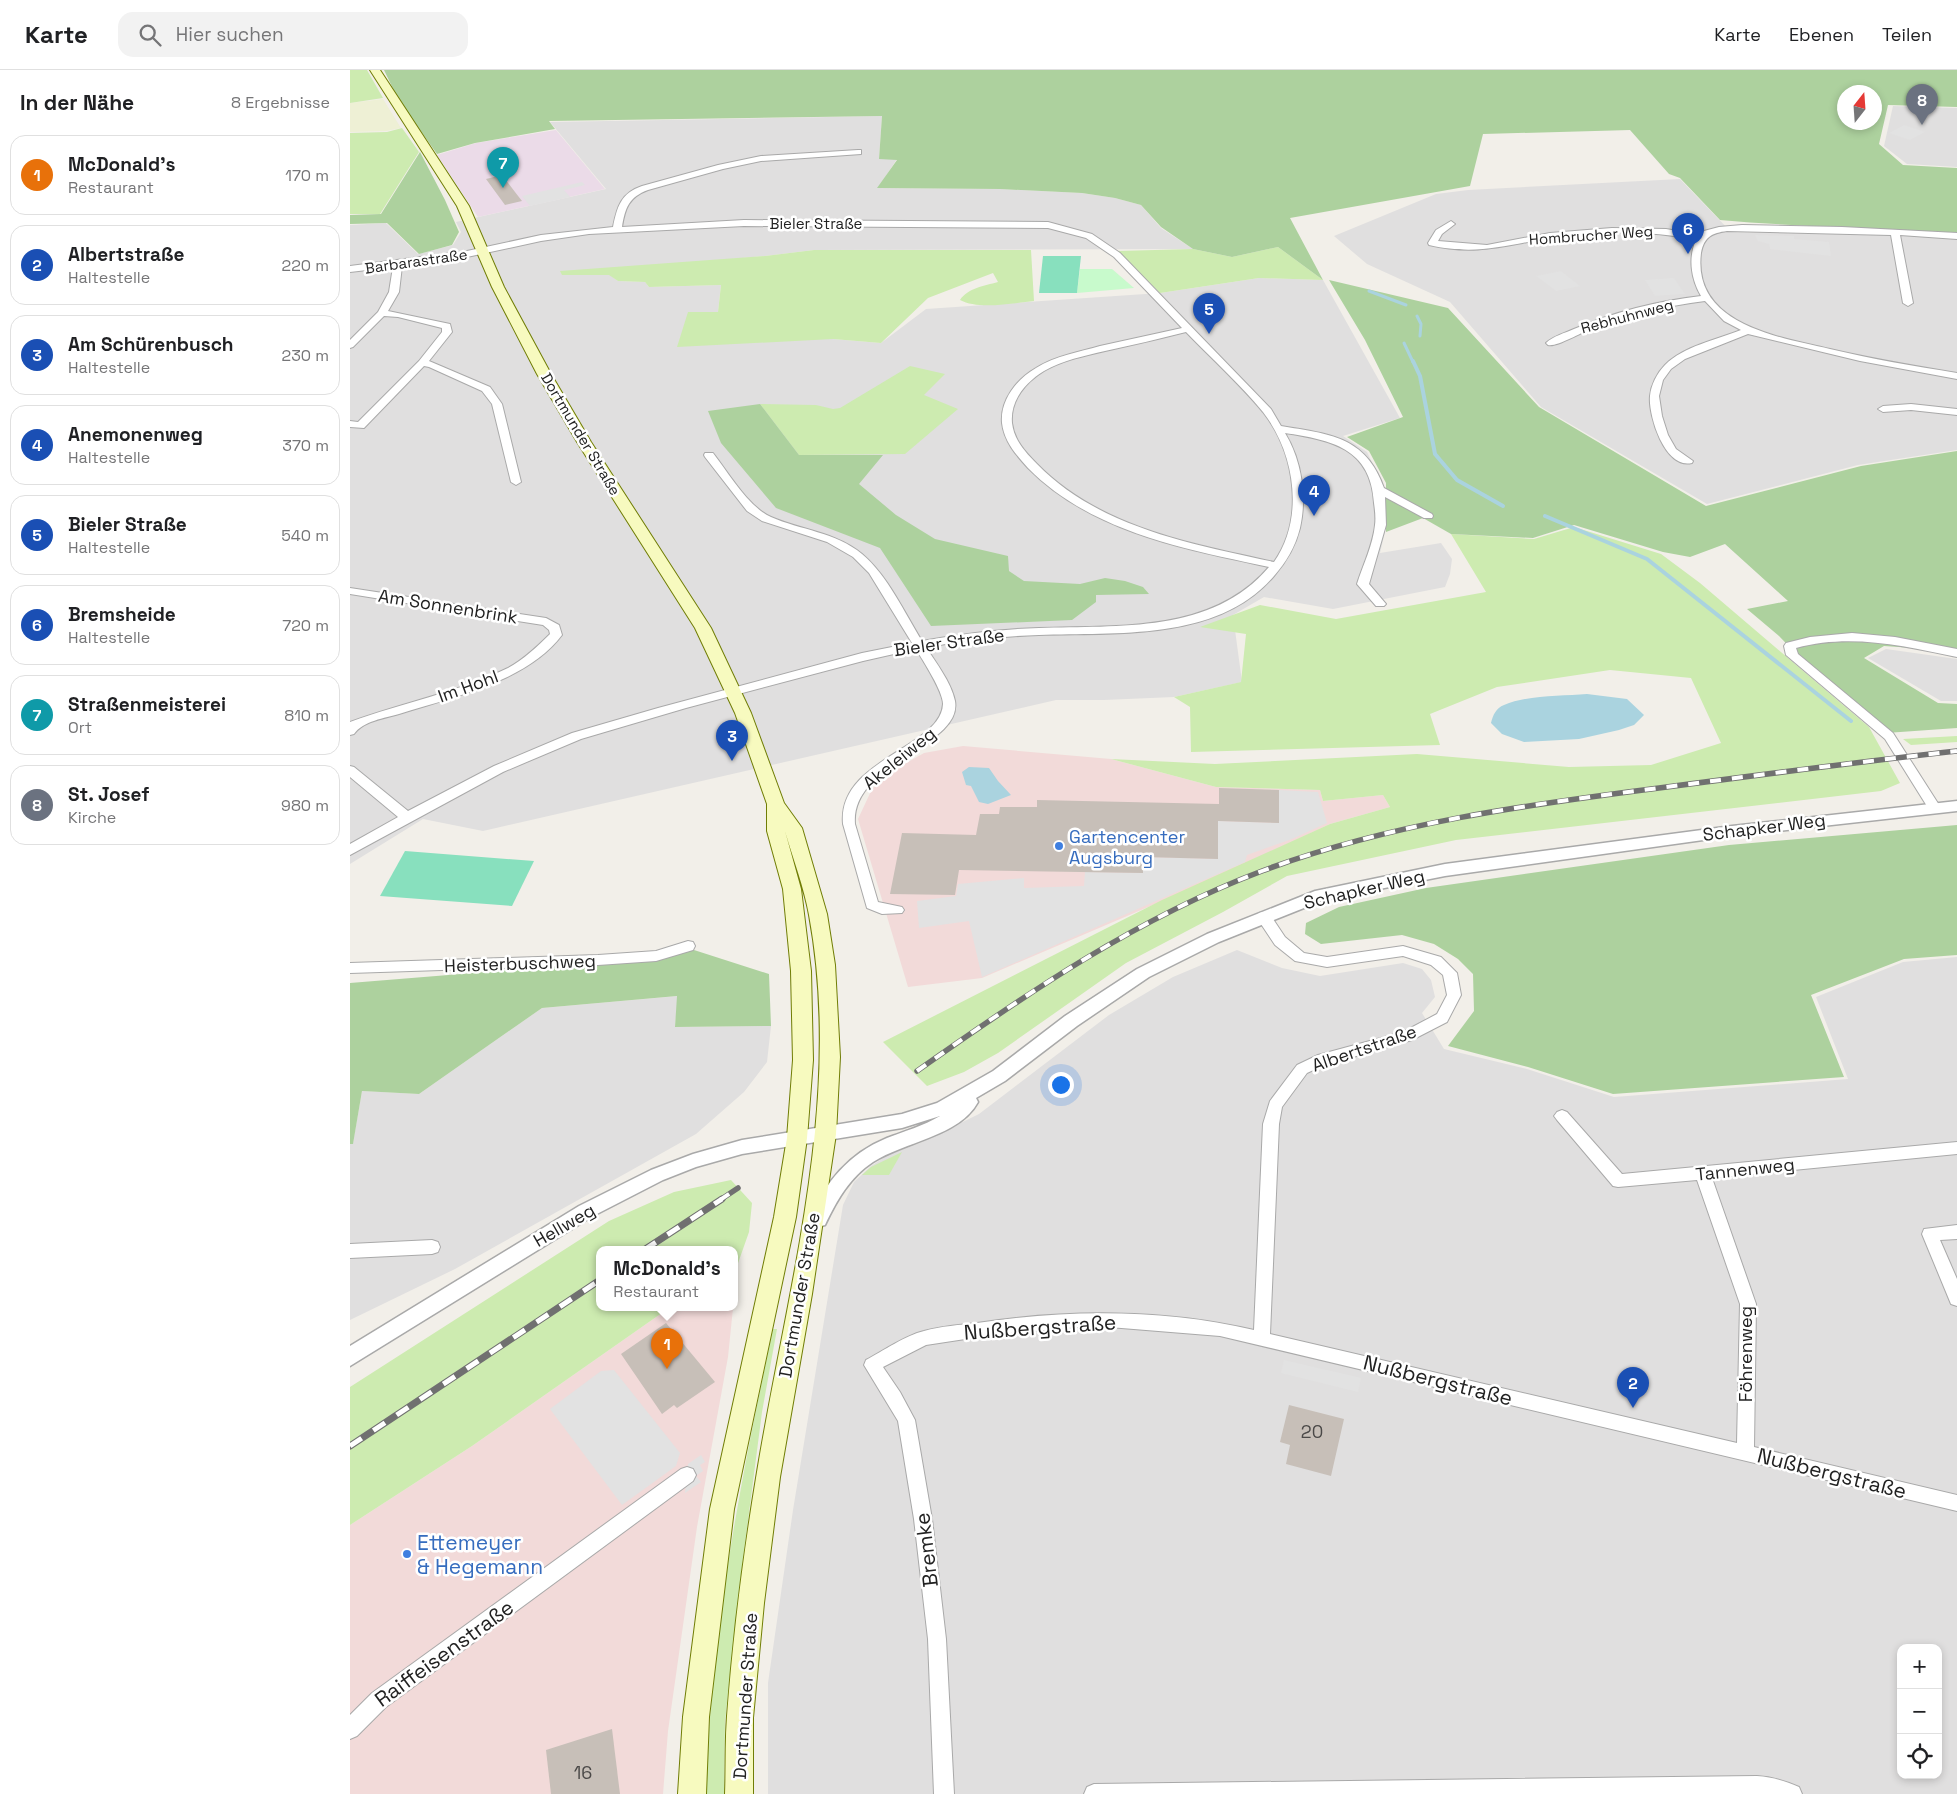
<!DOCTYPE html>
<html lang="de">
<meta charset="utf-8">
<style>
:root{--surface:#fff;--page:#f2f2f2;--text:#202124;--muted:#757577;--line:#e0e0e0;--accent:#d40000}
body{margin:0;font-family:"Space Grotesk",sans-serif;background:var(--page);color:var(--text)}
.controls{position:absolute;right:15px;bottom:15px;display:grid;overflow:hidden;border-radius:10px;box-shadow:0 2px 8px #0003}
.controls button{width:45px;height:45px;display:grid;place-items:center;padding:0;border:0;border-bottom:1px solid var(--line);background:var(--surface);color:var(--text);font:25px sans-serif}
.compass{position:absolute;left:1487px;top:15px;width:45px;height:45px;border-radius:50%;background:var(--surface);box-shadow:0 2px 8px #0003;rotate:17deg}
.you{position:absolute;left:710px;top:1014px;width:18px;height:18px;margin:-12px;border:4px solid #fff;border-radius:50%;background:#1a73e8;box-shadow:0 0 0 8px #1a73e833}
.badge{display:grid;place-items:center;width:32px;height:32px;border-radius:50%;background:var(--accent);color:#fff;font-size:16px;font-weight:700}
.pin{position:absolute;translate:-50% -41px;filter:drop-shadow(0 1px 2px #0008)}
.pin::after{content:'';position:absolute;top:26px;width:18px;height:15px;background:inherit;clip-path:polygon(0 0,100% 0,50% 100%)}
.popup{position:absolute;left:246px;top:1176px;width:142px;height:65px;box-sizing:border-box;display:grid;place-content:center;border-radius:10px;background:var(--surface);filter:drop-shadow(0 1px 4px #0005);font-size:16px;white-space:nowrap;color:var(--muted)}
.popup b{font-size:19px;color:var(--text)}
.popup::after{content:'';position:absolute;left:50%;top:100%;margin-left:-10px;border:10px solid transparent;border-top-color:var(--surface)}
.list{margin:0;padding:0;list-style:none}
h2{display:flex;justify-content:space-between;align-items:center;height:65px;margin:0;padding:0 20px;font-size:21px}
h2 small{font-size:16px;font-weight:400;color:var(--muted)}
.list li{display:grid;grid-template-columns:32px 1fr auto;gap:15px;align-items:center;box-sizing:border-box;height:80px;margin:0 10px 10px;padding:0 10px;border:1px solid var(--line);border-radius:15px}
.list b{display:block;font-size:19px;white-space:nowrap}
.list p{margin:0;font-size:16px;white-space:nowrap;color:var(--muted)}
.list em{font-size:16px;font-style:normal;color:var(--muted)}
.icon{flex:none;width:28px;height:28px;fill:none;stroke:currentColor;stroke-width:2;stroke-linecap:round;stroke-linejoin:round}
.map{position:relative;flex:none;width:1607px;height:1724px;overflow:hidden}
header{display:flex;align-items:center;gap:30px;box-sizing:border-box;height:70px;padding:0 25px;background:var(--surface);border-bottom:1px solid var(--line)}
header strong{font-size:24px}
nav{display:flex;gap:28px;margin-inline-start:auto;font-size:18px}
.search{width:350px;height:45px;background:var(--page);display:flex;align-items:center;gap:12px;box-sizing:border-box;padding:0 18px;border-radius:15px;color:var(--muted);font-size:19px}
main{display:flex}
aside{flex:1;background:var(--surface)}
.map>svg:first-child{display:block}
</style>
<header>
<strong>Karte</strong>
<div class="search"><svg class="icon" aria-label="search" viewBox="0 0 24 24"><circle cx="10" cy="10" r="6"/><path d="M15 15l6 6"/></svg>Hier suchen</div>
<nav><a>Karte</a><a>Ebenen</a><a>Teilen</a></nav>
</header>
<main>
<aside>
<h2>In der Nähe<small>8 Ergebnisse</small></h2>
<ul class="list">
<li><span class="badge" style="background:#e8710a">1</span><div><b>McDonald's</b><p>Restaurant</p></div><em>170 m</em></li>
<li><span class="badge" style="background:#1a4fb4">2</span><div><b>Albertstraße</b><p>Haltestelle</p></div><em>220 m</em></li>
<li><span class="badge" style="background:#1a4fb4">3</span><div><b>Am Schürenbusch</b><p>Haltestelle</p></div><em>230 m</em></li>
<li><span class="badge" style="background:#1a4fb4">4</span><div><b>Anemonenweg</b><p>Haltestelle</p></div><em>370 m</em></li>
<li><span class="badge" style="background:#1a4fb4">5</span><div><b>Bieler Straße</b><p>Haltestelle</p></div><em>540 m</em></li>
<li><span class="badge" style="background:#1a4fb4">6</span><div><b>Bremsheide</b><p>Haltestelle</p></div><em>720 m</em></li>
<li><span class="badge" style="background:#0f9aa8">7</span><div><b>Straßenmeisterei</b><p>Ort</p></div><em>810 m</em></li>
<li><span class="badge" style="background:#6b7280">8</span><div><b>St. Josef</b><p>Kirche</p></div><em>980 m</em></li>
</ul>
</aside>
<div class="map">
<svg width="1607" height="1724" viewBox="0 0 1607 1724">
<rect width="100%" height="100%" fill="#f2efe9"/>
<g fill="#e0dfdf" fill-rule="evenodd">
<polygon points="1543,36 1607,38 1607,97 1557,94 1534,76"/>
<polygon points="532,46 529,89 547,89 528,118 650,119 732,123 765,128 791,135 811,158 843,179 464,180 415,186 213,205 260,205 268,211 295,212 299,217 371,215 368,242 483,269 531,273 576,239 810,223 909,208 973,210 1050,348 993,366 1017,382 1032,413 1035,462 1030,483 1091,473 1102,489 1100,504 1095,517 983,539 914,527 883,545 892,612 824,627 754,630 706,630 133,761 73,749 0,794 0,155 36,153 68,184 103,175 111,162 106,152 256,119 200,52"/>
<polygon points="1330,109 1381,162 1542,165 1607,169 1607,380 1508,395 1357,434 1191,337 1100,232 1017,194 984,166 1086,124 1118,120"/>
<polygon points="1536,579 1607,589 1607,631 1591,631 1518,588"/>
<path d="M887,880l45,18 38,8 83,-13 19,6 9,11 4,17 -13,16 22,36 83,20 87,28 234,-18 -32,-82 87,-35 54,-5v837h-1189v-111l25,-173 50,-305 11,-23 17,-16 17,-11 32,-12 59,-29 130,-99 64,-38zM1551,1578h37v127h-37z"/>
<polygon points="328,926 325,957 421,956 417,992 394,1022 346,1064 105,1199 0,1250 0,1074 3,1073 12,1021 69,1024 192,938"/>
</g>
<g fill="#f2dad9">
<polygon points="613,676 761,689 866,717 970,720 973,731 1033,725 1040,737 980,754 852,814 632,908 558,917 508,749 522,719 542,701 574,683"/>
<polygon points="319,1238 383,1238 378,1287 347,1457 318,1661 313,1724 0,1724 0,1455 122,1376"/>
</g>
<polygon fill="#ebdbe8" points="206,60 255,119 128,147 87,85 126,73"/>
<polygon fill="#eef0d5" points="33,29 51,58 36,61 0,62 0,33"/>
<g fill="#cdebb0">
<polygon points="0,0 17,0 33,28 0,33"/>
<polygon points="52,58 69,82 30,144 0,144 0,63 37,62"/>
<polygon points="928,177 973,210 909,208 810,223 767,181 843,179 882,187"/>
<path d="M464,180h217l3,51c-20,2 -56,9 -74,-1 8,-12 24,-14 38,-18l-5,-9 -65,25 -47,45 -48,-4 -156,8 11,-35h30l3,-27 -72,2 -4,-5 -27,-1 -9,-6h-47l-2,-4 205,-15z"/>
<polygon points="560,296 595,304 574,325 608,339 555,384 449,385 410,334 466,335 483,339 490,338"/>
<polygon points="1224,457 1311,484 1350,513 1519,657 1550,713 1531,721 1106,770 937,806 873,842 776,893 648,983 614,1002 577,1016 533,972 812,830 980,754 1040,737 1033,725 973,731 970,720 866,717 761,689 865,694 1067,684 1219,697 1301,695 1371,673 1341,608 1260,600 1147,617 1080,644 1090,675 841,682 840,637 824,627 891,612 896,564 850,557 910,535 986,549 1136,522 1101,464 1184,469"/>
<polygon points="1607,666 1607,672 1561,675 1553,669"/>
<polygon points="552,1082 539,1105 512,1105 521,1097"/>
<polygon points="381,1110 402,1133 399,1162 387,1196 385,1197 384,1180 250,1180 250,1238 319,1238 122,1376 0,1455 0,1317 259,1151 324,1122"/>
<path d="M423,1259h4l-15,83 -23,178 -14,132 -1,72h-18c4,-158 34,-311 67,-465z"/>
</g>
<g fill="#add19e" fill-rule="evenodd">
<path d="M34,0h1573v37l-69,-2 -9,39 24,21 54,3v66c-79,-6 -158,-7 -237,-14l-40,-42 -11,-4 -39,-44 -147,4 -13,52 -180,32 33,62 -45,-33 -46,10 -39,-8 -32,-22 -20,-22 -26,-7 -33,-5 -82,-4 -123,-1 20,-28 -18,-1 3,-43 -333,5 6,8 -80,14 -38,11 -39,-55zM1494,22h30v30h-30z"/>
<polygon points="70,82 95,130 109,162 102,175 69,184 37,153 0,154 0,145 31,144"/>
<polygon points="979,210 1098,238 1189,337 1356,436 1511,396 1607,381 1607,581 1534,576 1514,588 1588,633 1607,634 1607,658 1536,663 1455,593 1429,566 1397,539 1438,531 1375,474 1340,487 1313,482 1224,455 1183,468 1101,464 1073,448 1036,462 1036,413 1019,381 997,367 1053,347 1015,270"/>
<polygon points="410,334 449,385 533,385 509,414 546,445 585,469 658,486 659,501 674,511 730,514 755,508 775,511 793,517 799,524 746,525 746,532 722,550 581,556 530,478 426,438 371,373 358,341"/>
<polygon points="1607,755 1607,885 1554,889 1461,925 1494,1007 1263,1024 1178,997 1098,976 1124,941 1123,904 1108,889 1084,874 1052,865 971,874 955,864 956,853 989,837 1076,818 1379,775"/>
<polygon points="344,880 419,904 421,956 325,957 327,926 192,938 69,1024 12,1021 3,1074 0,1074 0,913 307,888"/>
</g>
<polygon fill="#c8facc" points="730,199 762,199 784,218 727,223"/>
<g fill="#88e0be">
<polygon points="693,186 731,186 727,223 689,223"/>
<polygon points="55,781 184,791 162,836 30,826"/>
</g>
<g fill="#e2e2e2">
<polygon points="1554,55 1575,62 1560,70 1539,63"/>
<polygon points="232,112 235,115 214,120 220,127 180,136 172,126"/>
<polygon points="1405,165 1444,166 1444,169 1479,172 1481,186 1420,179 1419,174 1408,171"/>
<polygon points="1211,201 1230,216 1206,221 1186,206"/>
<polygon points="1324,208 1335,224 1305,226 1295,210"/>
<polygon points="929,720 968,722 977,753 942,769 897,785 895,792 632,907 619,851 569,858 567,831 606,826 608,814 674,808 674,818 734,816 735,802 793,803 793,787 868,789 868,751 929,753"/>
<polygon points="934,1290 1011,1308 1008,1322 931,1303"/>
<polygon points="264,1300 330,1383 326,1396 272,1435 200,1339 251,1301"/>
<polygon points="351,1385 355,1392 350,1395 353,1401 346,1406 351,1412 335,1423 338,1394"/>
</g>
<g fill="#aad3df">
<path d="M1237,624l40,5 17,16 -10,10 -15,5 -40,9 -55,3 -22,-8 -11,-11c2,-8 5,-15 13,-18 23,-10 58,-9 83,-11z"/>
<polygon points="619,697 639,698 648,711 661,725 638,734 629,732 621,716 616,715 612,702"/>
</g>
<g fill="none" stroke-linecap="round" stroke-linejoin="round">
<g stroke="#aad3df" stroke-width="3">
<polyline points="1019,221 1056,235"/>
<polyline points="1067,246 1071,254 1070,266"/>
<polyline points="1054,273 1063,292"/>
</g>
<g stroke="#aad3df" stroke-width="4">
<polyline points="1063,291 1070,306 1085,384 1107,410 1153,436"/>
<polyline points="1195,446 1297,489 1501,651"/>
</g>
</g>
<g fill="#c7bfb8">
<polygon points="152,105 165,122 172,131 155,135 136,109"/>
<polygon points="869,718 929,720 929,753 868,751 868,789 793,787 793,803 609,800 605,825 540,824 552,763 626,765 630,744 649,744 650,737 687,737 687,730 869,734"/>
<polygon points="316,1253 365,1312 327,1338 324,1335 312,1344 271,1284"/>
<polygon points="939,1335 994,1349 981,1406 936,1394 940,1375 930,1372"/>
<polygon points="262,1659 270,1724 201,1724 196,1680"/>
</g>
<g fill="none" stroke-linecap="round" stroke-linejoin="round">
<g stroke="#a9a9a9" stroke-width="2">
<g id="minor">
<path d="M508,80h3v4l-100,7 -38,8 -75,21c-19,7 -23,18 -26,37l122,-7 304,2 44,12 28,19 151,156 10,17c48,8 85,10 103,62l48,26 1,2 -1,2h-8l-39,-21 1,28 -17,59 17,20 -2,2h-8l-19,-22c6,-19 16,-39 18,-59 1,-7 0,-15 -1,-22 -3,-55 -43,-63 -89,-70 17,28 22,64 15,95 -5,20 -14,34 -26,48 -56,66 -157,56 -235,59 -38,1 -75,6 -113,12 10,16 25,35 29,54 8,46 -105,61 -100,123l23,78 24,5 2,3 -2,3 -20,1 -15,-6 -24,-84c-6,-65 98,-76 100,-120 0,-13 -20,-43 -27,-55l-53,12 -177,47 -105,31 -78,33 -153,83v-11l48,-27 -48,-40v-11l4,1 54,44 86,-45 78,-33 86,-25 204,-55 50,-10 -43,-70 -16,-16 -26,-15 -65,-21 -15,-10 -42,-54 -1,-2 1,-2h8c15,19 35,54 58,64 29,13 65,15 91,37 26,22 42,58 60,87 39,-7 78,-12 117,-13 80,-3 173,6 230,-61 -84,-18 -178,-35 -241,-99 -12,-13 -24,-27 -26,-45 -2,-23 15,-44 34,-55 19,-12 43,-16 64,-22 27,-6 55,-12 82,-18l-68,-71 -28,-19 -38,-10 -304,-2 -155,8 -48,7 -74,16 -65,9 -3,26 -11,19 62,13 2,8 -23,29 61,26 12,17 19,78 -5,3 -5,-3 -19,-78 -10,-13 -53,-24 -5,-1 -60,62 -14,-1v-6l8,1 61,-61 23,-29v-4l-44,-11 -14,-1 -31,31 -3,1v-8l28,-28 11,-20 4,-25 -43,5v-6l117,-15 74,-16 72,-8c4,-20 8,-34 29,-41l76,-21 43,-9zM836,262c25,26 54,52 77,80 32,41 42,106 11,150 -83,-18 -176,-35 -237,-98 -12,-12 -23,-24 -25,-41 -2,-23 14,-41 32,-52 19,-11 40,-15 61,-20 27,-6 54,-12 81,-19z"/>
<path d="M1101,151l4,3 -13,10 -4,7 49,4 63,-12 62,-5 54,1 34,6 4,-4 15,-4 23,-2 100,2 115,6v6l-57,-4 13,68 -5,3 -5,-3 -12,-68 -164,-4c-15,2 -23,6 -26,22 -9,72 78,84 129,96 42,10 84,17 127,24v6l-97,-18 -112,-27 -63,25 -14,10 -8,11 -4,16 3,20 6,19 8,14 17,12 -1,2c-27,7 -44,-48 -42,-67 1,-11 7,-23 15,-31 19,-19 51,-25 76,-35l-17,-9 -19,-20c-39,5 -77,13 -114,28 -11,4 -34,18 -43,16l-2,-2c7,-7 19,-10 28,-14 40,-17 83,-28 127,-33 -10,-17 -13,-38 -5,-56 -47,-10 -97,-9 -145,-2 -46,7 -74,18 -122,7l-1,-2 8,-13z"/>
<polygon points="1561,334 1607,339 1607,345 1561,340 1533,342 1528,339 1533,336"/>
<path d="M0,518l196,30 13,7 3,10c-35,47 -110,62 -163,79 -14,4 -36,7 -45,20l-4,1v-13c51,-19 109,-30 158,-54 15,-8 30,-22 42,-34l-1,-4 -6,-5 -193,-31z"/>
<path d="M1502,563l43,4 62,12v8c-53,-11 -107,-24 -161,-9l2,6 95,79 48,75 -1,3h-10l-45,-72 -99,-84 -2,-9 2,-3 24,-6z"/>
<path d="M914,842l5,1 16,24 19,16 23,4 76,-11 38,11 16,16 4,22 -14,27 -35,18 -90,26 -15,7 -25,34 -3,17 -9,210 467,109 3,-139 -43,-124 -79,7 -5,-1 -56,-66 -3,-4 3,-4 5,-2 5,2 55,62 335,-32v12l-245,24 44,126 -2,143 203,48v16l-737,-175 -111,-9h-31l-80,7 -72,11 -43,22 17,25 15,28 17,99 14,120 8,155h-20l-6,-155 -14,-120 -16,-98 -34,-56 2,-5c17,-9 40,-25 58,-29 17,-5 36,-6 53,-8 91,-14 188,-14 277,7l9,-206 7,-23 27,-36 21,-10 85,-23 34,-18 10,-19 -4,-20 -12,-10 -28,-9 -76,11 -32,-6 -20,-16 -16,-24 -2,-4 2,-4z"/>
<polygon points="338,871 343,872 345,876 343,880 306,891 248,895 0,903 0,893 248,885 306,881"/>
<polygon points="1607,1155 1607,1169 1590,1170 1607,1209 1607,1236 1601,1234 1572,1164 1574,1159"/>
<polygon points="82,1170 88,1172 90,1177 88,1182 82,1184 0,1188 0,1174"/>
<polygon points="337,1397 343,1399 346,1405 343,1411 36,1637 7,1666 0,1669 0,1645 22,1623 331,1399"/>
<path d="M1407,1706c16,1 28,5 42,11l3,7h-718l3,-7 7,-3z"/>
</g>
</g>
<g stroke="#a9a9a9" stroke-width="3">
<path id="tertiary" d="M1607,731v10l-225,25 -287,40 -121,24 -105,42 -70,35 -72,49 -72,55 -29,17 2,4c-18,34 -74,40 -105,60 -23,15 -36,38 -48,63l-7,2 -7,-2 -2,-6c17,-37 39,-65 78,-81 18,-7 36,-12 53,-22l-38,12 -160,26 -46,13 -33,13 -70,36 -243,150v-20l229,-140 72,-36 42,-16 49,-14 160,-26 35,-11 56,-32 72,-55 72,-47 70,-35 108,-43 130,-27 287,-38z"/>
</g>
<g stroke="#707d05" stroke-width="2">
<path id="secondary" d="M20,0h10l89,136 35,81 47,87 40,68 120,186 40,85 33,90 18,25 25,86 8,51 5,92 -4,77 -24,160 -32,183 -16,126 -11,115v76h-28c1,-26 0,-52 2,-78 6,-80 16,-160 29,-238 30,-186 88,-374 53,-563 -5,-28 -16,-56 -24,-84l16,58 10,82 2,89 -6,78 -11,79 -62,292 -25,208 -3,77h-28l5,-77 27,-208 64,-292 13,-79 6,-78 -2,-89 -8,-82 -16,-58v-27l-32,-91 -40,-85 -118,-186 -40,-68 -45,-87 -35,-81z"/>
</g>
<use href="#minor" fill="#fff" fill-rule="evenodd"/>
<use href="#tertiary" fill="#fff" fill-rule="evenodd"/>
<use href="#secondary" fill="#f7fabf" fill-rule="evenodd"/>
<g stroke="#707070" stroke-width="5.5">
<g id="rail-far1">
<path d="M567,1001c109,-77 220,-153 345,-200 128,-48 263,-66 397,-83 99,-13 199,-26 298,-37"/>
<polyline points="370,1130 388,1118"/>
</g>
</g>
<g stroke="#707070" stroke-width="7">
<g id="rail">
<polyline points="294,1180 372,1129"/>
<polyline points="0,1376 250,1210"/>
</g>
</g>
<use href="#rail-far1" stroke="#fff" stroke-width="4" stroke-dasharray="11" stroke-linecap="butt"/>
<use href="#rail" stroke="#fff" stroke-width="5" stroke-dasharray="14" stroke-linecap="butt"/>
</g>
<g fill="#3f7fe0" stroke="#fff" stroke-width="2">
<circle cx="709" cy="776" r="5"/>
<circle cx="57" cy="1484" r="5"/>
</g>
<g text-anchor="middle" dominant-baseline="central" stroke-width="5" stroke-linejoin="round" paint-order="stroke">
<g font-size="15" fill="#222" stroke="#fff">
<text x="466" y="153">Bieler Straße</text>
<text transform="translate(1241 165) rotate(-4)">Hombrucher Weg</text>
<text transform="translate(66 191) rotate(-8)">Barbarastraße</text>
<text transform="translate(1277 246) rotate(-15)">Rebhuhnweg</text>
<text transform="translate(231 364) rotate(59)">Dortmunder Straße</text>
</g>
<g font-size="18" fill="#222" stroke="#fff">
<text transform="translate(98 536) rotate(9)">Am Sonnenbrink</text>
<text transform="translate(599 572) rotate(-8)">Bieler Straße</text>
<text transform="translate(118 616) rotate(-20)">Im Hohl</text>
<text transform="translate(549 688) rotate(-39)">Akeleiweg</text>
<text transform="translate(1414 757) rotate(-7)">Schapker Weg</text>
<text transform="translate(1014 819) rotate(-13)">Schapker Weg</text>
<text transform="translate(170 893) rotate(-2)">Heisterbuschweg</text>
<text transform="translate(1014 978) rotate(-19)">Albertstraße</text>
<text transform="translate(1395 1099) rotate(-6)">Tannenweg</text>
<text transform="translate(214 1155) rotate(-30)">Hellweg</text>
<text transform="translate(449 1225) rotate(-80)">Dortmunder Straße</text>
<text transform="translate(1395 1284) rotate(-90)">Föhrenweg</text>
<text transform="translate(395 1626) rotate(-86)">Dortmunder Straße</text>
</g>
<g font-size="18" fill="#366cbe" stroke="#fff" text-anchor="start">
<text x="719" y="766">Gartencenter<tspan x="719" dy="21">Augsburg</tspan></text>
</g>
<g font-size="18" fill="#4b4948">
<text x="962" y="1361">20</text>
<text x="233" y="1702">16</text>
</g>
<g font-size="21" fill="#222" stroke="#fff">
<text transform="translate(690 1257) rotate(-4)">Nußbergstraße</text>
<text transform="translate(1088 1310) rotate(14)">Nußbergstraße</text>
<text transform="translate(1482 1403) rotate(14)">Nußbergstraße</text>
<text transform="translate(576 1480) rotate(-97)">Bremke</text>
<text transform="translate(94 1583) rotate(-36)">Raiffeisenstraße</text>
</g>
<g font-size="21" fill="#366cbe" stroke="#fff" text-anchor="start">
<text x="67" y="1472">Ettemeyer<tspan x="67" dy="24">&amp; Hegemann</tspan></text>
</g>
</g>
</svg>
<div class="controls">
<button>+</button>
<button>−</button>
<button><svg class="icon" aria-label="locate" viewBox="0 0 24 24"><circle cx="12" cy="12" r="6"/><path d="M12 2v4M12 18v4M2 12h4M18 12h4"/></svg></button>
</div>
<svg class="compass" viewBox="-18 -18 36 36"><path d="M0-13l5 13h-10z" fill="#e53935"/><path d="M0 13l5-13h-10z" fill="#757577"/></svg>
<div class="you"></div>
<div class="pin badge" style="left:317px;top:1299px;background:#e8710a">1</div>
<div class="popup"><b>McDonald's</b>Restaurant</div>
<div class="pin badge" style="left:1283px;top:1338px;background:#1a4fb4">2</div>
<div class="pin badge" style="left:382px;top:691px;background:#1a4fb4">3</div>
<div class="pin badge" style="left:964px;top:446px;background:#1a4fb4">4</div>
<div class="pin badge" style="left:859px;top:264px;background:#1a4fb4">5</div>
<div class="pin badge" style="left:1338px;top:184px;background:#1a4fb4">6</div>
<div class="pin badge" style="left:153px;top:118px;background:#0f9aa8">7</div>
<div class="pin badge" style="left:1572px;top:55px;background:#6b7280">8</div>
</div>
</main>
